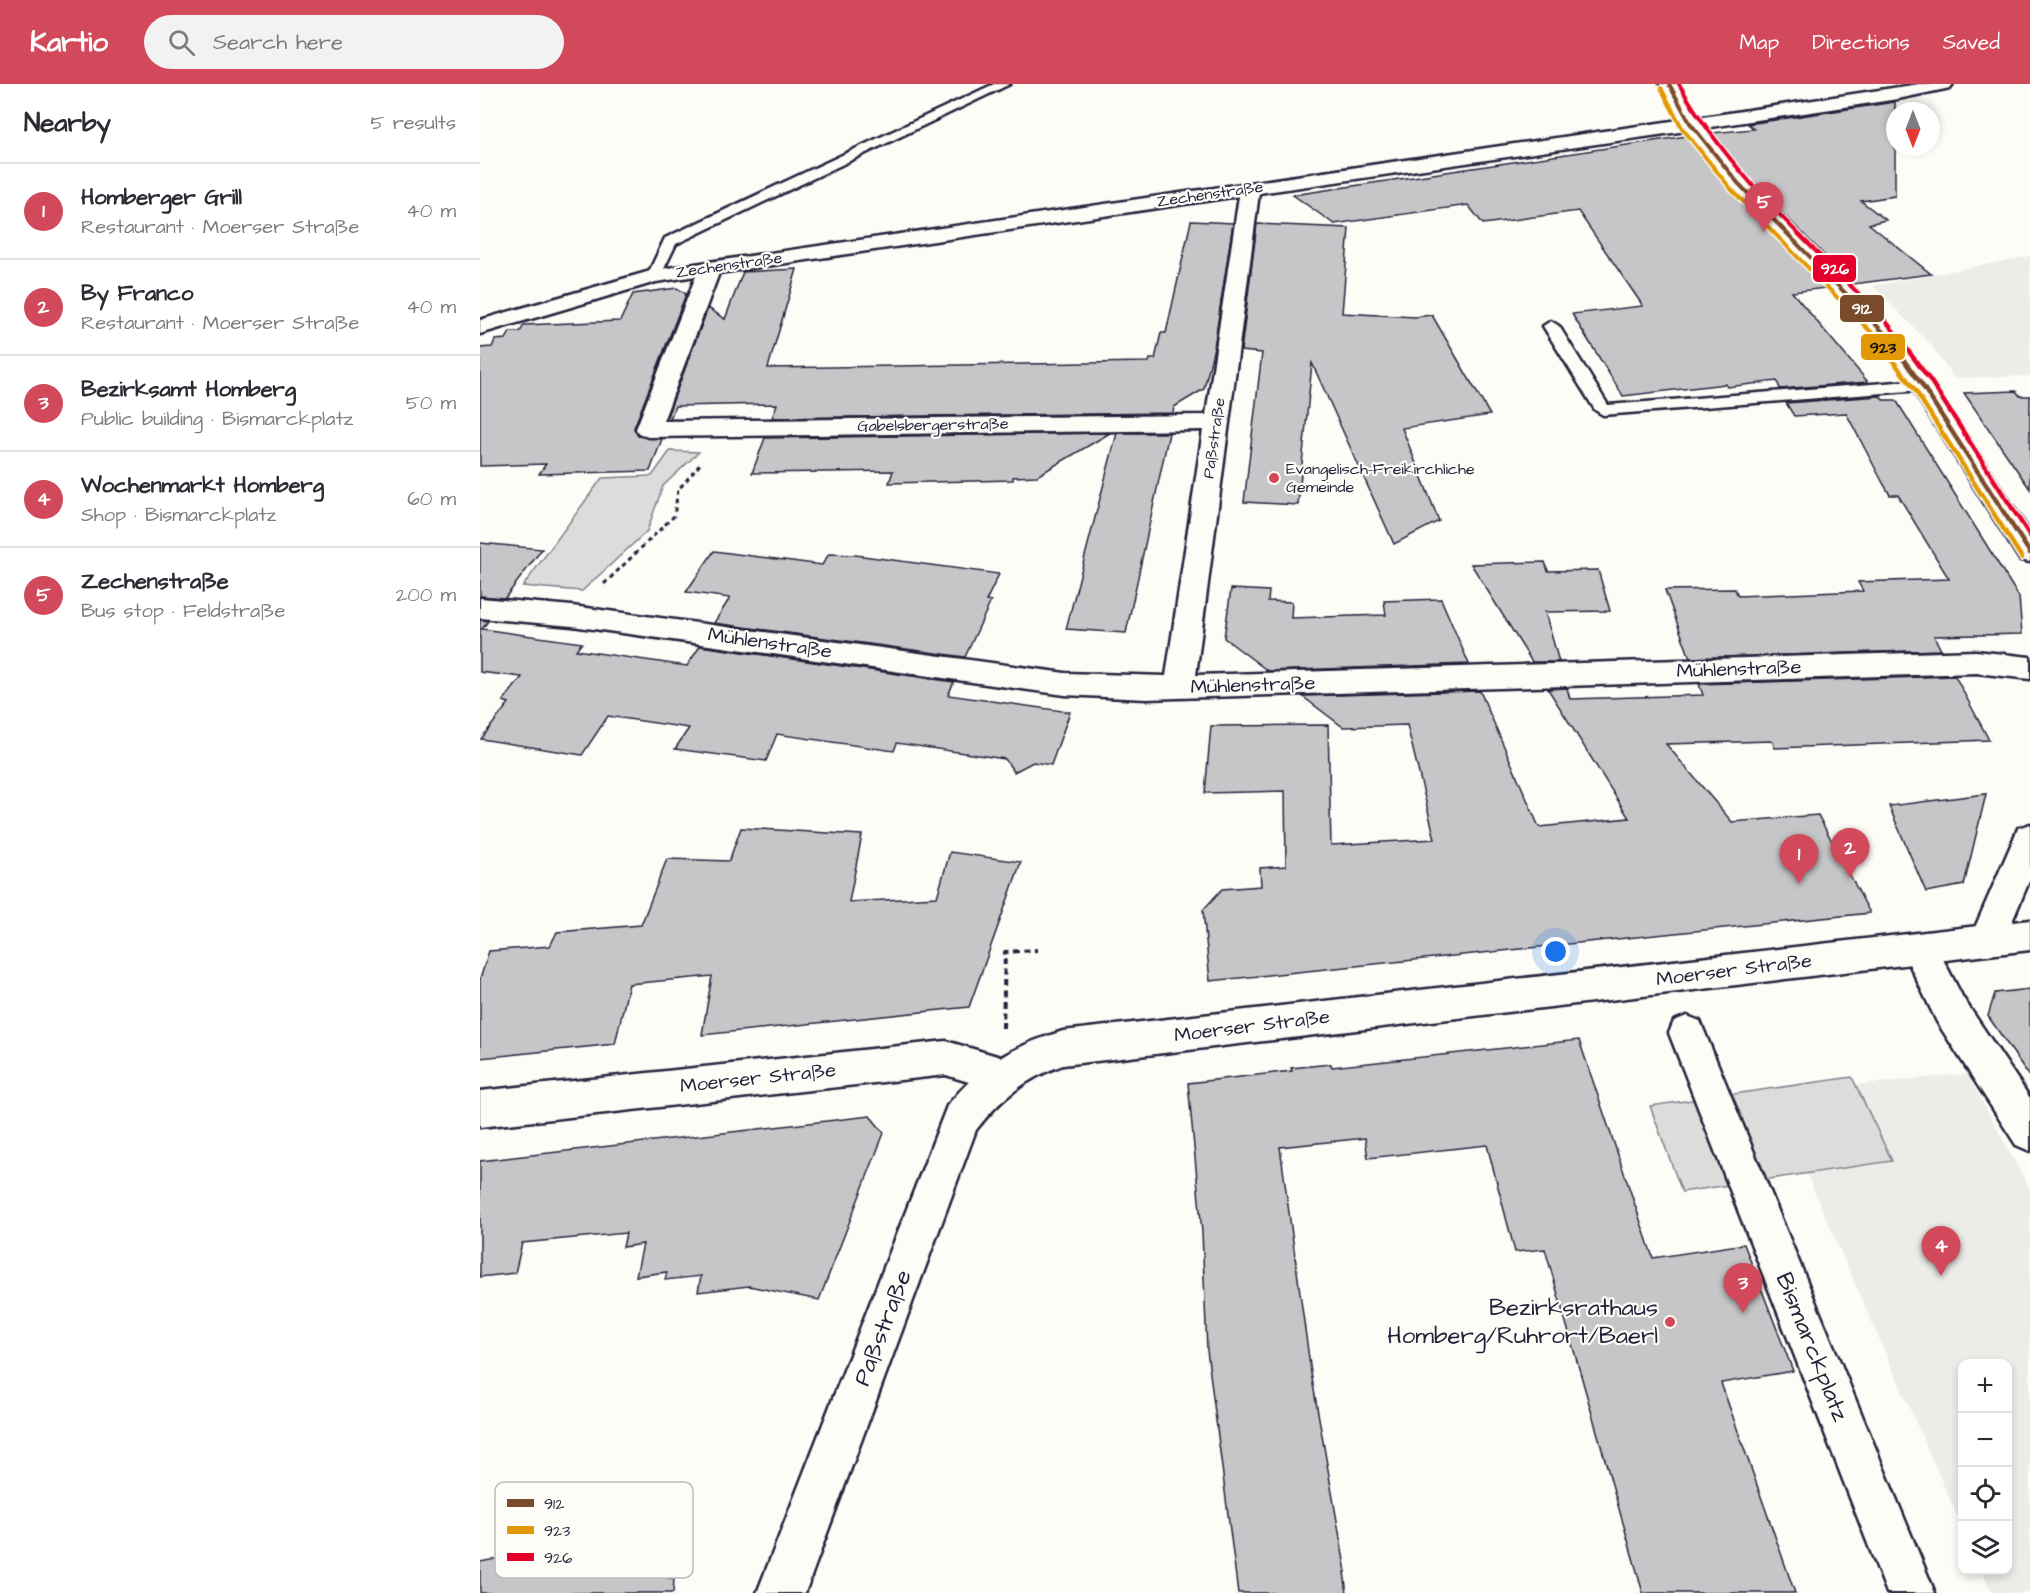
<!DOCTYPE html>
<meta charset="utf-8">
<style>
:root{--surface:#fff;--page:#f2f2f3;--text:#2b2b33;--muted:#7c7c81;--line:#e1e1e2;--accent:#d1495b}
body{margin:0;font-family:"Architects Daughter",sans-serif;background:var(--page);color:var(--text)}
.controls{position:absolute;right:18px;bottom:18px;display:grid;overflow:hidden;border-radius:12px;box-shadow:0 3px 9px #0003}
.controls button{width:54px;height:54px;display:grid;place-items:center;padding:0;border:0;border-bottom:2px solid var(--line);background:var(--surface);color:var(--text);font:30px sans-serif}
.compass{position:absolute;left:1406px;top:18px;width:54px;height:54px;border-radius:50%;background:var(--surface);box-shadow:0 3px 9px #0003;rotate:180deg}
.you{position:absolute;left:1076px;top:868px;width:21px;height:21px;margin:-15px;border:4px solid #fff;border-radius:50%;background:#1a73e8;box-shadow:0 0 0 9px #1a73e833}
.badge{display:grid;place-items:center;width:39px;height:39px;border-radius:50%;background:var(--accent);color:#fff;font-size:20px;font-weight:700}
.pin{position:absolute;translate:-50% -50px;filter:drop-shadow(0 2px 3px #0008)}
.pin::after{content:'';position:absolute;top:32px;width:21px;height:18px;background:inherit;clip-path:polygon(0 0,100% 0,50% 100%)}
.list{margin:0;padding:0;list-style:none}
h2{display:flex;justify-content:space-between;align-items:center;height:78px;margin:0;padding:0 24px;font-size:26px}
h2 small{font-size:20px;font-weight:400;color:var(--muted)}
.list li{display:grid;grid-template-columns:39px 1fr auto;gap:18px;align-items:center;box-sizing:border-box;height:96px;padding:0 24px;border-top:2px solid var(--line)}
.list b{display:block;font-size:22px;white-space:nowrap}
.list p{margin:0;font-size:20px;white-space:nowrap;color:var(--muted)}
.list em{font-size:20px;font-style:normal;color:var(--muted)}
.icon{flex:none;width:33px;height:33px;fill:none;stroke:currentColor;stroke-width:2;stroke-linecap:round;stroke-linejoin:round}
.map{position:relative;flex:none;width:1550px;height:1509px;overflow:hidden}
header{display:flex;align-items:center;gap:36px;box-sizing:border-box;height:84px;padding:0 30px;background:var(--accent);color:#fff}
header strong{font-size:28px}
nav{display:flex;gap:33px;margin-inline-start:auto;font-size:21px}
.search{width:420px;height:54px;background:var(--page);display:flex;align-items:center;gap:15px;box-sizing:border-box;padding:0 21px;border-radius:33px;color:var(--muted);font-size:22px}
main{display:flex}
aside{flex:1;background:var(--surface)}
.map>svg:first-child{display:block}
</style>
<header>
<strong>Kartio</strong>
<div class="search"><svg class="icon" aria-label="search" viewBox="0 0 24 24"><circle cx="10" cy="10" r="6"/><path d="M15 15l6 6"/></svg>Search here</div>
<nav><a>Map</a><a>Directions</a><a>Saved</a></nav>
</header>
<main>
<aside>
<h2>Nearby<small>5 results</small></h2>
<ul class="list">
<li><span class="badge">1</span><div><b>Homberger Grill</b><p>Restaurant · Moerser Straße</p></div><em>40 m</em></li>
<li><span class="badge">2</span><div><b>By Franco</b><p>Restaurant · Moerser Straße</p></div><em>40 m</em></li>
<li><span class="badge">3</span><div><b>Bezirksamt Homberg</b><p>Public building · Bismarckplatz</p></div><em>50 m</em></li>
<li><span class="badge">4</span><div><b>Wochenmarkt Homberg</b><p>Shop · Bismarckplatz</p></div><em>60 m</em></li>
<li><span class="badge">5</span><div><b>Zechenstraße</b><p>Bus stop · Feldstraße</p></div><em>200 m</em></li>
</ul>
</aside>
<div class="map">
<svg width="1550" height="1509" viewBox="0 0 1550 1509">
<rect width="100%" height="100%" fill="#fdfcf7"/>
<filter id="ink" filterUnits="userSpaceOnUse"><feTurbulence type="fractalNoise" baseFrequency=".0167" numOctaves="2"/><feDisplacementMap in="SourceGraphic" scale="12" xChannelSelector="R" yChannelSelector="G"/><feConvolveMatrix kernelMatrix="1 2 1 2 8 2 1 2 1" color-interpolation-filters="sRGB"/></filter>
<g filter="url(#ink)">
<g fill="#ecece9">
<polygon points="1550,172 1550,292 1474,294 1451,261 1393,202"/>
<polygon points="1487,990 1550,1105 1550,1509 1512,1509 1502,1487 1528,1486 1528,1280 1482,1280 1482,1443 1291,1009"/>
</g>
<g fill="#dddcdb" stroke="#807f8b" stroke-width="1.5">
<polygon points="190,367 219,368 183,402 167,447 102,507 43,502 122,394 172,392"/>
<polygon points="1372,993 1412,1077 1202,1108 1170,1022"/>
</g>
<g fill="#c6c6c8" stroke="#22223b" stroke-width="1.5">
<polygon points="1415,18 1415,112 1381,117 1406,136 1389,140 1451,190 1373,200 1267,93 1231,49 1274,45 1268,40"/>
<polygon points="1207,52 1249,105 1346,204 1312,208 1388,298 1300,305 1297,297 1247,303 1245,300 1143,312 1092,230 1163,222 1098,127 1003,140 988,121 854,140 813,111"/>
<polygon points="711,137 753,139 734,263 724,305 694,323 693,329 292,334 297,320 195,322 190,335 186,335 228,224 245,235 263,188 317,185 288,284 669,278 670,275 675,275 681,249 686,249"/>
<polygon points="777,140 869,144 862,229 935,233 952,231 1010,331 922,344 959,437 914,460 832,279 818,421 764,418 782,269 761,267"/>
<polygon points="197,204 206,210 154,344 158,352 182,355 170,387 59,390 66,380 0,382 0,264 12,263 15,256 26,255 30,248 40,248 44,241 140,237 153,210"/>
<polygon points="1536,307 1540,312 1550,312 1550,405 1484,309"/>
<polygon points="1400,312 1403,316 1416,316 1539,513 1542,550 1454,552 1461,566 1210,574 1185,506 1255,505 1258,512 1383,507 1378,498 1469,495 1418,411 1410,411 1403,399 1366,329 1314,332 1306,319"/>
<polygon points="630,349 557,392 533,393 533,396 409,399 413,387 272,389 285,354"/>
<polygon points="637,349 689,349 646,549 586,545"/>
<polygon points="0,459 62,465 25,514 0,512"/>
<polygon points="234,467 342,481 349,470 375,471 519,490 506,517 511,517 485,573 234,539 250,514 206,508"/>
<polygon points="1065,478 1068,487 1118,486 1130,527 1065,528 1079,578 1052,578 991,480"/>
<polygon points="751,505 789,507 788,517 812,518 811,534 906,531 904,517 961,515 989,580 788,587 744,554"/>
<polygon points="0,536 8,537 2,545 102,559 96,566 207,582 220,562 474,598 468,611 590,628 571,681 553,678 534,688 525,675 417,659 414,667 297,650 286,677 195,665 209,644 128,632 102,671 1,655 29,619 23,617 42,593 0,588"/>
<polygon points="1475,592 1509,656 1295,664 1292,657 1186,660 1252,738 1338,731 1390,829 730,897 723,826 742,805 781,802 780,784 806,782 805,707 725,709 731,642 848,641 851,761 955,755 927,641 863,643 822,612 1000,607 1059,743 1149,734 1068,605 1087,604 1090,615 1223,611 1219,600"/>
<polygon points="1506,710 1484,801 1446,808 1409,722"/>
<polygon points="261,744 382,751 369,818 457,813 470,768 541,778 489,923 222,951 232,892 149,900 135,960 0,974 0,895 9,867 70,862 77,848 161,841 187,775 249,777"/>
<polygon points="1550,905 1550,993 1508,932 1515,909"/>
<polygon points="1099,956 1173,1174 1264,1160 1313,1287 1241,1299 1315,1509 1163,1509 1065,1165 1035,1168 1007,1061 888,1074 885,1054 800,1063 831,1289 866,1488 864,1488 867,1509 758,1509 727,1266 722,1148 708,999 812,987 811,984 851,980 852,983"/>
<polygon points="390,1032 404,1049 339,1216 269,1202 218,1208 221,1192 185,1196 187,1188 156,1192 163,1160 143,1163 146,1149 42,1159 35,1189 0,1193 0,1077"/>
<polygon points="69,1464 194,1495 193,1509 0,1509 0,1478"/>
</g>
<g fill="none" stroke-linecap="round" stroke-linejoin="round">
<g stroke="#22223b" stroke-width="5">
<g id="lane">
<polygon points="514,0 530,0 196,160 179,195 169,195 167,192 185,154"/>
<polygon points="1071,237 1079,242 1128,321 1442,296 1450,301 1442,306 1123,331 1115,326 1063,242"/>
</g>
</g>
<g stroke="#22223b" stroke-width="5">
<g id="street">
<path d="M1180,0h18l18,34 223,-34h34l-3,4 -52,11 -194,29 41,51 141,141 48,65 96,147v30l-10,-2 -109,-173 -41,-57 -139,-143 -45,-56 -427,62 -63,482 780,-24 54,6v22l-54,-6 -830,26 -81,-4 -493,-69 -92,-8v-20l92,8 493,67 101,3 37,-246 -555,7 -9,-3 -3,-5 60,-153 -40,6 -176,52v-14l174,-50 1025,-150zM759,112l-33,219 -543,6 56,-148z"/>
<polygon points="1550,740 1550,795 1520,866 1508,870 1496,866 1490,855 1534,754 1538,744"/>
<polygon points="1440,850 1452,854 1483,914 1550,1014 1550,1067 1536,1061 1457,938 1422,865 1428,854"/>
<polygon points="1207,932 1220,937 1225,949 1455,1509 1407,1509 1189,949 1194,937"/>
<polygon points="466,957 534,977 540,990 534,1003 521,1008 466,991 0,1043 0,1007"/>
</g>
</g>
<g stroke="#22223b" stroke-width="5">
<path id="secondary" d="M1550,836v30l-967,115c-37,13 -63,34 -87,65l-171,463h-48l190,-487c34,-42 65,-59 116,-75z"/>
</g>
<polyline stroke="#22223b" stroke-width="3" stroke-dasharray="4.5 4" stroke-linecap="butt" points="124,500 194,432 198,406 222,378"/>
<polyline stroke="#22223b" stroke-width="4" stroke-dasharray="6 4.5" stroke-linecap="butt" points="523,944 525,868 557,866"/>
<use href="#lane" fill="#fdfcf7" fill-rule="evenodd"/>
<use href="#street" fill="#fdfcf7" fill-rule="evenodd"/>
<use href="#secondary" fill="#fdfcf7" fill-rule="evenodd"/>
<g stroke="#fdfcf7" stroke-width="7">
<polyline id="bus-1-far1" points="1189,0 1210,39 1258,99 1405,250"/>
</g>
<g stroke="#fdfcf7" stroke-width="8">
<polyline id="bus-1" points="1404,249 1442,301 1550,469"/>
</g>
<g stroke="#fdfcf7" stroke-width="7">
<polyline id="bus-2-far1" points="1181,4 1202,44 1251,105 1393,250"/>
</g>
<g stroke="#fdfcf7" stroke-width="8">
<polyline id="bus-2" points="1392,249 1435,306 1542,474"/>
</g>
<g stroke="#fdfcf7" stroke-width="7">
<path id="bus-3-far1" d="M1199,0c51,91 133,162 206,236l11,14"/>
</g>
<g stroke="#fdfcf7" stroke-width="8">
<polyline id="bus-3" points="1415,249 1450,296 1550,452"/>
</g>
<use href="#bus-1-far1" stroke="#7a4b2a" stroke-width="4"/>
<use href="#bus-1" stroke="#7a4b2a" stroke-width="4.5"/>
<use href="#bus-2-far1" stroke="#e29906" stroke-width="4"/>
<use href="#bus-2" stroke="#e29906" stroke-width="4.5"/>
<use href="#bus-3-far1" stroke="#e4002b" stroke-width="4"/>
<use href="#bus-3" stroke="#e4002b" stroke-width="4.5"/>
</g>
</g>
<g fill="#d1495b" stroke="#fdfcf7" stroke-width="2">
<circle cx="794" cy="394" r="6"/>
<circle cx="1190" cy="1238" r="6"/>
</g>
<g text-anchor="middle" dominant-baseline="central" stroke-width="4.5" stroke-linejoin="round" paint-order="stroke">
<g font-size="16" fill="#22223b" stroke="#fdfcf7">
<text transform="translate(730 110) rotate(-8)">Zechenstraße</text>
<text transform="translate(249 181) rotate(-8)">Zechenstraße</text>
<text transform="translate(453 341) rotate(-1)">Gabelsbergerstraße</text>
<text transform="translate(734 354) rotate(-82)">Paßstraße</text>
</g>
<g font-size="16" fill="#22223b" stroke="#fdfcf7" text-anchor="start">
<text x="806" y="385">Evangelisch-Freikirchliche<tspan x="806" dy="18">Gemeinde</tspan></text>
</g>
<g font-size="20" fill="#22223b" stroke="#fdfcf7">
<text transform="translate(290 559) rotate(8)">Mühlenstraße</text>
<text transform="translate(1259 585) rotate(-2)">Mühlenstraße</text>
<text transform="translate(773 601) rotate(-2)">Mühlenstraße</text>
<text transform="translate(1254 886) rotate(-7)">Moerser Straße</text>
<text transform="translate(772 942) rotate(-7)">Moerser Straße</text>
<text transform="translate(278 994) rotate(-6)">Moerser Straße</text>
</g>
<g font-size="24" fill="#22223b" stroke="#fdfcf7" text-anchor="end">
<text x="1178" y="1224">Bezirksrathaus<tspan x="1178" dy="28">Homberg/Ruhrort/Baerl</tspan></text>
</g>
<g font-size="24" fill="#22223b" stroke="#fdfcf7">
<text transform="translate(403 1244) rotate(-69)">Paßstraße</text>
<text transform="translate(1332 1263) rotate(68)">Bismarckplatz</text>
</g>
</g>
<rect x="15" y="1398" width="198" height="96" rx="9" fill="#fdfcf7" stroke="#bbbbbf" stroke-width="1.5"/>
<rect x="27" y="1415" width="27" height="8" fill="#7a4b2a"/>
<rect x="27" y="1442" width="27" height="8" fill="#e29906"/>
<rect x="27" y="1469" width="27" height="8" fill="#e4002b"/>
<g font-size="16" fill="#22223b">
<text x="64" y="1425">912</text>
<text x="64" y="1452">923</text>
<text x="64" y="1479">926</text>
</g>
<g stroke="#fdfcf7" stroke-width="2">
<rect x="1332" y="170" width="45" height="29" rx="6" fill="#e4002b"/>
<rect x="1359" y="210" width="46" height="29" rx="6" fill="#7a4b2a"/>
<rect x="1380" y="249" width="46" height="28" rx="6" fill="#e29906"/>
</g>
<g font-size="16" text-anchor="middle" font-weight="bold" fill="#fff">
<text x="1355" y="190">926</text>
<text x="1382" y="230">912</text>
</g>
<g font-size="16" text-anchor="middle" font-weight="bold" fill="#111">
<text x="1403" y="269">923</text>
</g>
</svg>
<div class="controls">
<button>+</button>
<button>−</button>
<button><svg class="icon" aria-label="locate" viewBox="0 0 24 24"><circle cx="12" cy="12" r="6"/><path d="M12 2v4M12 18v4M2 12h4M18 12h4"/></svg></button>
<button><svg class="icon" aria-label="layers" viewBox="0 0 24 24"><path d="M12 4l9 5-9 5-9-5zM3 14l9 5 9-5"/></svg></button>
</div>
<svg class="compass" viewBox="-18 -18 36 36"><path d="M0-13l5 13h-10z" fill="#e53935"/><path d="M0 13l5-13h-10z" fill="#7c7c81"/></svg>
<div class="you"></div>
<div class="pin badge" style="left:1319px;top:800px">1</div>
<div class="pin badge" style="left:1370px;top:794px">2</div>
<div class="pin badge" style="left:1263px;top:1229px">3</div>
<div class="pin badge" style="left:1461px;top:1192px">4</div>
<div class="pin badge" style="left:1284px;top:148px">5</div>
</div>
</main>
